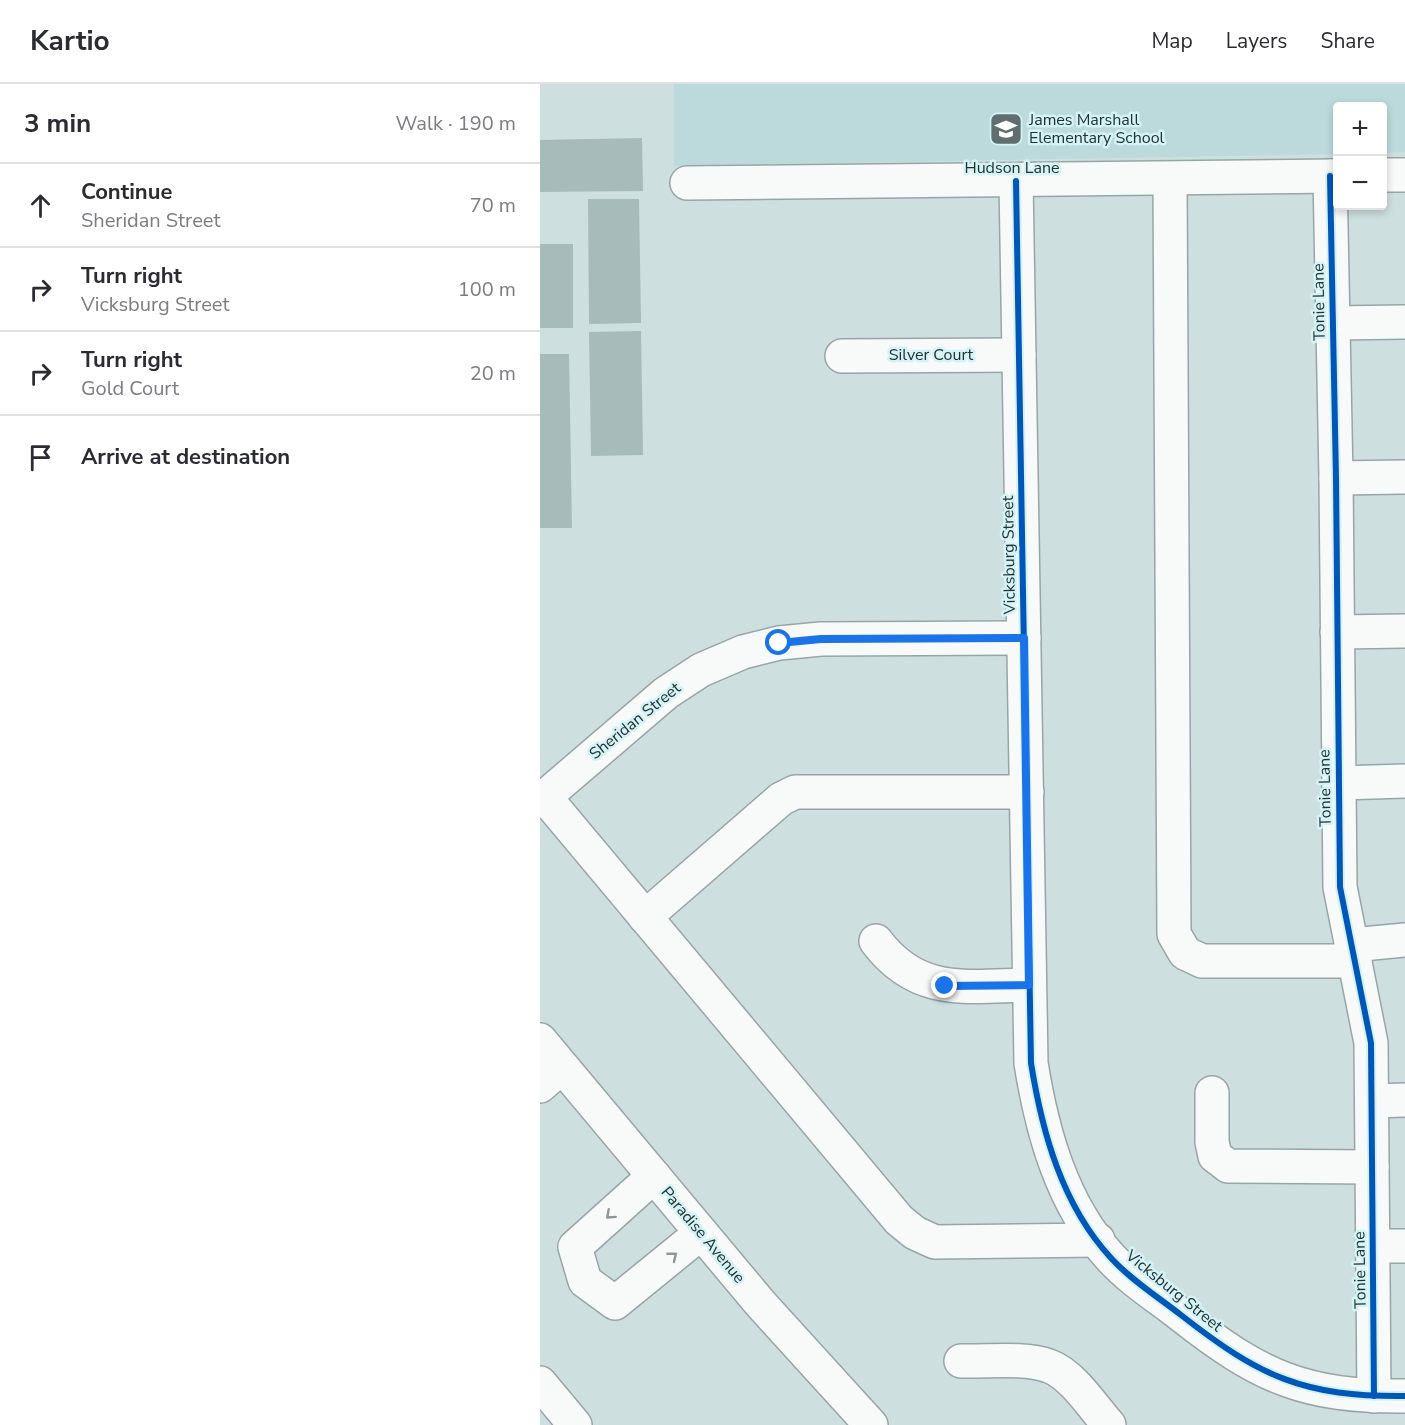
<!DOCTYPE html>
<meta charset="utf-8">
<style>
:root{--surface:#fff;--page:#f7f7f7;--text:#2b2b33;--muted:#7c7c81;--line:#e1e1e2}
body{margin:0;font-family:"Nunito Sans",sans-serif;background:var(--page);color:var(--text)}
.controls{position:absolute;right:18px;top:18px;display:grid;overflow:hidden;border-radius:6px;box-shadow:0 3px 9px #0003}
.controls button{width:54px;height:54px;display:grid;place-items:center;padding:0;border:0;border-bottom:2px solid var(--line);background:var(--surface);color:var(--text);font:30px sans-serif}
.stop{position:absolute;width:18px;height:18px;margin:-14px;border:4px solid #1a73e8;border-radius:50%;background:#fff}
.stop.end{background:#1a73e8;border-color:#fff;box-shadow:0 2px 6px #0008}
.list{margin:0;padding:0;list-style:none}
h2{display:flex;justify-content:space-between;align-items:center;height:78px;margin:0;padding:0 24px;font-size:26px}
h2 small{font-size:20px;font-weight:400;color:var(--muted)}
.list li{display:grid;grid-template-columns:39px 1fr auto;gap:18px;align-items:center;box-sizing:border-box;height:84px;padding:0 24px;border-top:2px solid var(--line)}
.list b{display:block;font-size:22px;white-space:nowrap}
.list p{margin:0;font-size:20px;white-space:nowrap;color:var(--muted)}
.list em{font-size:20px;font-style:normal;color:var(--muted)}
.icon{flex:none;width:33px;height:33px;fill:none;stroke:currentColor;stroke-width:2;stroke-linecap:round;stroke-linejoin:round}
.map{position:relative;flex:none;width:865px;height:1341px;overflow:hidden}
header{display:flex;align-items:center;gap:36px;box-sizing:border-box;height:84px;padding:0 30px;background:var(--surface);border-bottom:2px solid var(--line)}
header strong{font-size:28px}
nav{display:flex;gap:33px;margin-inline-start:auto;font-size:21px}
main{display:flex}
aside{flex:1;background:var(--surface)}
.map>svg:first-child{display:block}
</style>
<header>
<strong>Kartio</strong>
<nav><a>Map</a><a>Layers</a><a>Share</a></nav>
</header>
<main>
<aside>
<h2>3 min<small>Walk · 190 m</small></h2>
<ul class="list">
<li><svg class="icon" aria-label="ahead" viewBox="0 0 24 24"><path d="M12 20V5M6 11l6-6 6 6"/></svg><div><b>Continue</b><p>Sheridan Street</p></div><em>70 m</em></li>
<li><svg class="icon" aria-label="right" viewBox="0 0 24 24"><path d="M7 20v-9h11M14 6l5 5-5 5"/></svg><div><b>Turn right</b><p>Vicksburg Street</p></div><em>100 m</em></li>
<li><svg class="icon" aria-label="right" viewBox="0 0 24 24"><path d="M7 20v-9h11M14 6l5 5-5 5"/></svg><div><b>Turn right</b><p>Gold Court</p></div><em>20 m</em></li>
<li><svg class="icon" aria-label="arrive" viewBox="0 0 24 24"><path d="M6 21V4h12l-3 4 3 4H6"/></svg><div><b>Arrive at destination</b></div></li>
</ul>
</aside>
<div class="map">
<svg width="865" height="1341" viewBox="0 0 865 1341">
<rect width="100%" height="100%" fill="#cedfe0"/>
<polygon fill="#bcdadc" points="134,0 865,0 865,68 843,69 842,22 798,22 797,70 134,82"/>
<g fill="#a6bbba">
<polygon points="102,54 103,107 0,108 0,56"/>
<polygon points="48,115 99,115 101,239 49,240"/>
<rect x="0" y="160" width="33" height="84"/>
<polygon points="101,247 103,371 51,372 49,248"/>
<polygon points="0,270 29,270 32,444 0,444"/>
</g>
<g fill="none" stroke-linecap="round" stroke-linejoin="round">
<g stroke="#98a5a6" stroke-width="36">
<g id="minor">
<polyline points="842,91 865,91"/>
<polyline points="790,92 796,394 800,803 831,959 834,1312"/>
<polyline points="630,96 634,850 645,869 662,877 815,877"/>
<path d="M476,97l15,882c11,69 31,142 80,195 20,22 47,39 70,57 79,62 123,82 224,81"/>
<polyline points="147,99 798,92"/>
<polyline points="793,239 865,238"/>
<polyline points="302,272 479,271"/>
<polyline points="796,394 865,393"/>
<polyline points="797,548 865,547"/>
<polyline points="799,699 865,697"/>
<polyline points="5,713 359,1136 375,1149 395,1158 558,1156"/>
<polyline points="0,717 126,609 161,586 203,568 239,559 281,555 484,554"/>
<polyline points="105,833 241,715 255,708 487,708"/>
<path d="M336,857c42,56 91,45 153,44"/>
<polyline points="812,861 865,856"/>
<polyline points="0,1002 22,983"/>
<polyline points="672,1009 672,1058 675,1072 688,1082 832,1083"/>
<polyline points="832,1017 865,1016"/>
<polyline points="114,1092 35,1163 45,1197 75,1219 161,1149"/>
<polyline points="833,1162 865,1162"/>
<path d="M421,1277c27,1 62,-4 88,5 24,9 43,40 60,59"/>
<polyline points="0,1299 35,1341"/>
</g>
</g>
<g stroke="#98a5a6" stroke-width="36">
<polyline id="major" points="0,956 220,1219 331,1341"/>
</g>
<use href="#minor" stroke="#f8fafa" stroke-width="33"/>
<use href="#major" stroke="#f8fafa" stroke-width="33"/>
<g stroke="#d3f3f6" stroke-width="10">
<g id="cycleway">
<polyline points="790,92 796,394 800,803 831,959 834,1312"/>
<path d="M476,97l15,882c11,69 31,142 80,195 20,22 47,39 70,57 79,62 123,82 224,81"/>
</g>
</g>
<use href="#cycleway" stroke="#0057b8" stroke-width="6"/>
</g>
<defs><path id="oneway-chevron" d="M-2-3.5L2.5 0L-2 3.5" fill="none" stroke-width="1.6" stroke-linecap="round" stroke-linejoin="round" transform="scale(1.5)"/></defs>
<g stroke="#8e9696">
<use href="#oneway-chevron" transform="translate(70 1131) rotate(138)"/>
<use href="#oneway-chevron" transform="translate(133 1172) rotate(-39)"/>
</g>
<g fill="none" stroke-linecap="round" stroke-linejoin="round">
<polyline stroke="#1a73e8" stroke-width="8" points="239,559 281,555 484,554 489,901 405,902"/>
</g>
<defs>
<g id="school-square" transform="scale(1.725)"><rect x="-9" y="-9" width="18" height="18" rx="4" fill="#606e6f" stroke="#d3f3f6"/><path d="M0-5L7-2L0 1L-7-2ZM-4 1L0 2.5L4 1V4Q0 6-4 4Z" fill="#fff"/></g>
</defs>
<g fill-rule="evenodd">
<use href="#school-square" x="466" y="45"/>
</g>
<g text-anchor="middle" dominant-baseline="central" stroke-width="5" stroke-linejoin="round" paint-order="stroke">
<g font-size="16" fill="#243132" stroke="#d3f3f6" text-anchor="start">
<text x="489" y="36">James Marshall<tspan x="489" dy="18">Elementary School</tspan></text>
</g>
<g font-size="16" fill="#243132" stroke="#d3f3f6">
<text x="472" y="84">Hudson Lane</text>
<text transform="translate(779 218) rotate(-91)">Tonie Lane</text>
<text x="391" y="271">Silver Court</text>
<text transform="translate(469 471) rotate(-91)">Vicksburg Street</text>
<text transform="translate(95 637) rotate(-39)">Sheridan Street</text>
<text transform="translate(785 704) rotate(-91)">Tonie Lane</text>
<text transform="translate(163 1151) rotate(50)">Paradise Avenue</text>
<text transform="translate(820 1186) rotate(-91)">Tonie Lane</text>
<text transform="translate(634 1207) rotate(39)">Vicksburg Street</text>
</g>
</g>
</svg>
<div class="controls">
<button>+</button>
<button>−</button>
</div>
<div class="stop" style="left:239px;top:559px"></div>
<div class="stop end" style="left:405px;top:902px"></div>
</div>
</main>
